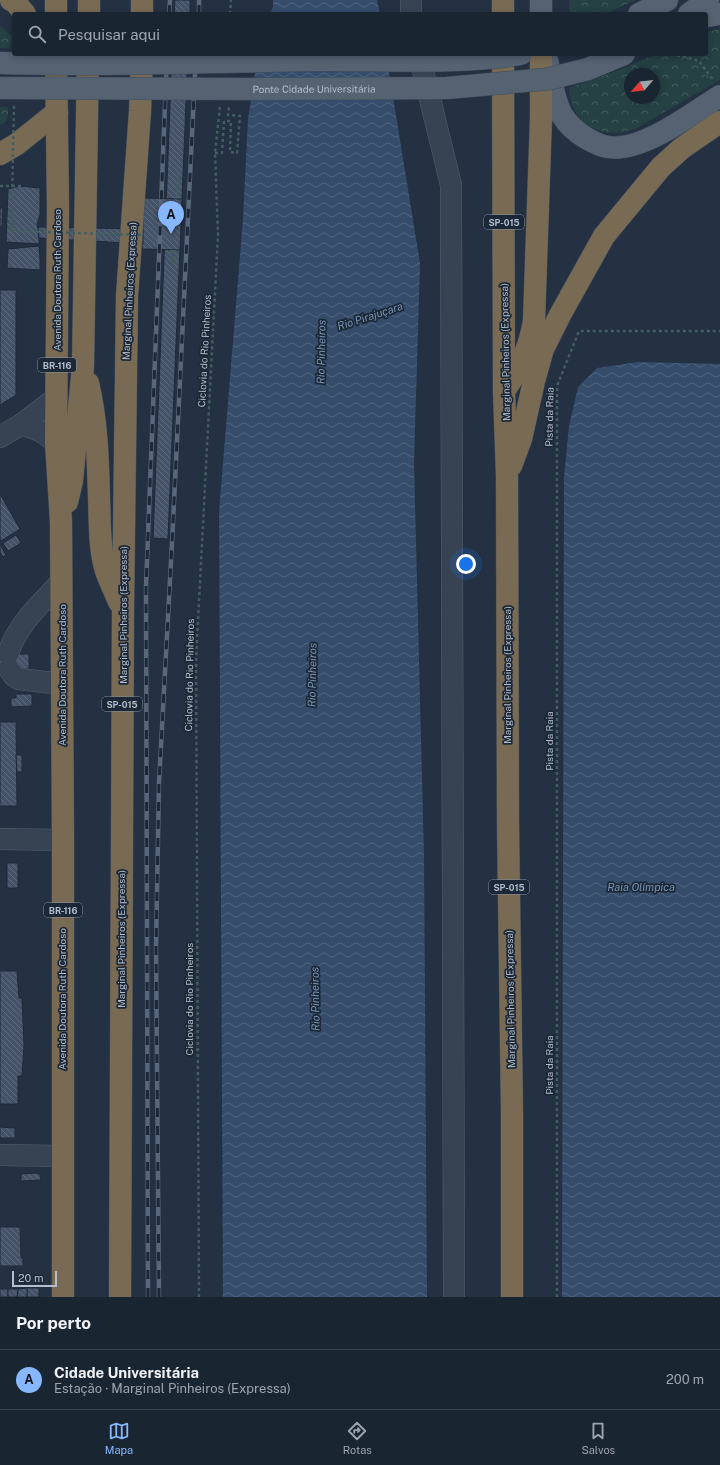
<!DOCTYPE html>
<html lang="pt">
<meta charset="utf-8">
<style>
:root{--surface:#1a2532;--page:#232d3a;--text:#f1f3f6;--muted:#9fa5ac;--line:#38424d;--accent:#87b8ff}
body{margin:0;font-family:"Public Sans",sans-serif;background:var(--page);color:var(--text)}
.compass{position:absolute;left:624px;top:68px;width:36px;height:36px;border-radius:50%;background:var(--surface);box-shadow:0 2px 6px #0003;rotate:242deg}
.scale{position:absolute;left:12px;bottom:10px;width:45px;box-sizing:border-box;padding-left:4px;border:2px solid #b4becc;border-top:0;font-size:11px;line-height:14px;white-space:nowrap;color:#b4becc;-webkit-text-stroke:3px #1c2837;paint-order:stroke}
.you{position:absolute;left:466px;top:564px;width:14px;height:14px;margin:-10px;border:3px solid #fff;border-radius:50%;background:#1a73e8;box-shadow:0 0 0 6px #1a73e833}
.badge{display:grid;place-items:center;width:26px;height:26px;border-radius:50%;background:var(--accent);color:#111;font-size:13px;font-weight:700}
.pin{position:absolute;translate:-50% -33px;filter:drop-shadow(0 1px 2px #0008)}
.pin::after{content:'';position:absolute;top:21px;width:14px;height:12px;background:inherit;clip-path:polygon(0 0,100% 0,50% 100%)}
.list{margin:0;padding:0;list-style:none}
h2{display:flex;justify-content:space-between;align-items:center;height:52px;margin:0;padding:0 16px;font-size:17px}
h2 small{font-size:13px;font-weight:400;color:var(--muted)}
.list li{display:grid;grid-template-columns:26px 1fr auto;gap:12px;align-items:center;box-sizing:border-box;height:60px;padding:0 16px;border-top:1px solid var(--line)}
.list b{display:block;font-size:15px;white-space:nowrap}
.list p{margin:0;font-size:13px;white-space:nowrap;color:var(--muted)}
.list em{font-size:13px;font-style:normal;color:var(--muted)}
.icon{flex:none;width:22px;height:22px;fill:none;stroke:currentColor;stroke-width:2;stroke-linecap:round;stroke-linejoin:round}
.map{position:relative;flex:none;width:720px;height:1297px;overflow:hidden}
.search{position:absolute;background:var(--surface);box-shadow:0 2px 6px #0003;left:12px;right:12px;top:12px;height:44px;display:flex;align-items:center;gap:10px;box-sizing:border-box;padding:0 14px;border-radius:4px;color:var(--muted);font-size:15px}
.sheet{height:112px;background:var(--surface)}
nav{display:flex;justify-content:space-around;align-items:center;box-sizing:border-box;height:56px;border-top:1px solid var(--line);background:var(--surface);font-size:11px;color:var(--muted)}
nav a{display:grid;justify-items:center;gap:2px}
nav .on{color:var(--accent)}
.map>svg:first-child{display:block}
</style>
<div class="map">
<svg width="720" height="1297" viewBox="0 0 720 1297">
<defs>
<pattern id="park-crowns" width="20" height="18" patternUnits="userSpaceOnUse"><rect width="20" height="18" fill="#254144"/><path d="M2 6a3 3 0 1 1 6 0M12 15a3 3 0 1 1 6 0" fill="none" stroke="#425b5e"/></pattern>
<pattern id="water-waves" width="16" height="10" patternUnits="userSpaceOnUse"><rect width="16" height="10" fill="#354d6b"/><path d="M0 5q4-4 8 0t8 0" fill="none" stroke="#50657f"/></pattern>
<pattern id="building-back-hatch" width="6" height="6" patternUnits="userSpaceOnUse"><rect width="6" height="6" fill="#445367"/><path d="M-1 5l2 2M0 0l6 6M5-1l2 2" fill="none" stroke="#5d6a7c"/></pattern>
</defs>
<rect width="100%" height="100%" fill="#233143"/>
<g fill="url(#park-crowns)" fill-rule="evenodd">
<polygon points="569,0 635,0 605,14 569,14"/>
<polygon points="0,26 12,37 9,48 0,48"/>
<path d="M720,29v51l-85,49c-33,11 -64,-3 -66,-41l47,-17 41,-17h49v-22zM630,74h24v24h-24z"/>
<polygon points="0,107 8,107 8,114 6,122 0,125"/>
</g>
<g fill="url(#water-waves)">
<polygon points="273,0 377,0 380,14 270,14 273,7"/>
<polygon points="258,54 386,54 420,263 414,463 424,856 427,1297 223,1297 219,512 243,219 248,119"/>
<polygon points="638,362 720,364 720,1297 562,1297 564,477 569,426 578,387 597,368"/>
</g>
<g fill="url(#building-back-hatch)" stroke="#1e2a39">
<polygon points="175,0 190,0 190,14 174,14"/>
<polygon points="172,54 188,54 168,539 153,538"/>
<polygon points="20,186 40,188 40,215 37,224 39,232 39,244 6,242 8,189"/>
<polygon points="144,198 182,199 180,250 142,249"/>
<polygon points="0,208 3,208 2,227 0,227"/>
<polygon points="38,227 143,229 143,244 39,238"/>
<polygon points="39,246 40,258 40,270 7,268 8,249"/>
<polygon points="0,290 16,290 16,395 0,405"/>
<polygon points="0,494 20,529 1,541 0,539"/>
<polygon points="16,535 21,543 8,551 3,543"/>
<polygon points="0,544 6,555 3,557 0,552"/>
<rect x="0" y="654" width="29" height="15"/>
<polygon points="16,694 32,694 32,706 11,707 11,698 16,698"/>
<polygon points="0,722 16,722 17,806 0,806"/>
<polygon points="16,755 22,755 22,772 17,772"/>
<rect x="7" y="863" width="11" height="25"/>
<polygon points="0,971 17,971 19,998 22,998 24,1045 22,1076 18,1076 18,1104 0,1104"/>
<polygon points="0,1127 15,1128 15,1138 0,1138"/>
<polygon points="37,1173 40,1175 41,1180 21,1181 21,1174"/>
<polygon points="0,1227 20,1227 21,1258 23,1258 23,1266 0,1266"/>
<rect x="27" y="1288" width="12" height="9"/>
<polygon points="27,1288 27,1297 17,1297 18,1289"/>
<rect x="0" y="1289" width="8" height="8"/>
<polygon points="8,1289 18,1289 17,1297 8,1297"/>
</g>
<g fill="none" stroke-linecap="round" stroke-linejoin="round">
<g stroke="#55616f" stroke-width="22">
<g id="minor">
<polyline points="411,14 411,0"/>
<polyline points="419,54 451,185 454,1297"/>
<polyline points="22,424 40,431 56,442"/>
<polyline points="0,437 22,424 56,398"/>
<path d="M8,654c9,-30 33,-50 53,-72"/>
<polyline points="9,669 13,675 19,679 62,684"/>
<polyline points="0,839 63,840"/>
<polyline points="0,1155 62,1156"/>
</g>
</g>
<g stroke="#414c5b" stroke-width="23">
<g id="major">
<polyline points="541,14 541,0"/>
<polyline points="639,14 667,0"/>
<polyline points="689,14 708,0"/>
<polyline points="706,16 720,14"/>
<path d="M547,60c4,18 6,39 15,55 6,10 14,17 24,23 7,4 14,8 22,9 33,6 85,-34 112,-51"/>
</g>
</g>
<g stroke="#424e5c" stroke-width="23">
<g id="highway">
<polyline points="11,0 15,2 25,14"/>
<polyline points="142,0 142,14"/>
<polyline points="56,14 56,0"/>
<polyline points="89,14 89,0"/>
<polyline points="503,14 503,0"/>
<polyline points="56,54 58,208 56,442 61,522 63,840 63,1297"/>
<polyline points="503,54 504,391 507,476 508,823 512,1113 512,1297"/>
<polyline points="0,154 17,144 57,112"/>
<path d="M88,383c9,38 10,76 11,115 1,24 0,50 7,73 4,11 9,21 13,31"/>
<path d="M504,391c17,-24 25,-42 30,-70l7,-203v-64"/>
<polyline points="511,466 521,439 534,381 543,349 560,315 604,236 661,167 682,148 720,122"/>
<polyline points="67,502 72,481 83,366 88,54"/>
<polyline points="120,1297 123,610 127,296 140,111 142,54"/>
</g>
</g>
<g stroke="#435e60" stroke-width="2.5" stroke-dasharray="3 3" stroke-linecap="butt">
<polyline points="230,14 231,0"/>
<polyline points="665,54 682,56 699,61 713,80"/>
<polyline points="215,153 222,153 224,121 231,121 230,152 237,153 240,116 228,115 229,106"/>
<polyline points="0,186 22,186"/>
<polyline points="176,199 180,174"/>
<polyline points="14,231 14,220"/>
<polyline points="171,250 174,266"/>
<polyline points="174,250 177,266"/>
<polyline points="199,1297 196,659 218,235 215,153 220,106"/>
<polyline points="557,1297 557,386 579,331 720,331"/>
</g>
<use href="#minor" stroke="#374352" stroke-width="21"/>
<use href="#major" stroke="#556272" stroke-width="22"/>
<use href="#highway" stroke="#796a54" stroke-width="22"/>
<g stroke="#59677a" stroke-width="4.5">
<g id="rail">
<polyline points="169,14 170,0"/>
<polyline points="199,14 199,0"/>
<polyline points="148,1297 146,587 167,54"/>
<polyline points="159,1297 156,948 159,783 172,543 196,54"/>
</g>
</g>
<use href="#rail" stroke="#1c2837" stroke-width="3" stroke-dasharray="9" stroke-linecap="butt"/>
<g stroke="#414c5b" stroke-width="23" stroke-linecap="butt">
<g id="major-bridge">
<path d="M0,63c104,3 208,-1 312,-3 69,-1 140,5 209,-6"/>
<path id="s1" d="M0,88l252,1 195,-1 101,-9 40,-10 36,-15"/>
</g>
</g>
<g stroke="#435e60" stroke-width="2.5" stroke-dasharray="3 3" stroke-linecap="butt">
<polyline points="12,199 14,105"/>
<polyline points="12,208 11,231 143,235"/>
</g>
<use href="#major-bridge" stroke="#556272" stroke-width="22"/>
</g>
<g text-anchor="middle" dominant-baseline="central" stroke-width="3.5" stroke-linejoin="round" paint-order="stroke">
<g fill="#1c2837" stroke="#86919f" stroke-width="1">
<rect x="484" y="215" width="40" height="14" rx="3"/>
<rect x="38" y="358" width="38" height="14" rx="3"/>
<rect x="102" y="697" width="40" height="14" rx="3"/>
<rect x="489" y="880" width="40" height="14" rx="3"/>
<rect x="44" y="903" width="38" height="14" rx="3"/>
</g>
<g font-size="9" font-weight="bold" fill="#b4becc">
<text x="504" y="222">SP-015</text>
<text x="57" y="365">BR-116</text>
<text x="122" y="704">SP-015</text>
<text x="509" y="887">SP-015</text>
<text x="63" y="910">BR-116</text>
</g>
<g font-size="10" fill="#b4becc" stroke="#1c2837">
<text stroke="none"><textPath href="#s1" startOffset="314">Ponte Cidade Universitária</textPath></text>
<text transform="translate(57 280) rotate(-90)">Avenida Doutora Ruth Cardoso</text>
<text transform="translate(129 291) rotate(-87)">Marginal Pinheiros (Expressa)</text>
<text transform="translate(204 351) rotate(-87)">Ciclovia do Rio Pinheiros</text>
<text transform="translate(505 352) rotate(-91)">Marginal Pinheiros (Expressa)</text>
<text transform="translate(549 417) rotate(-89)">Pista da Raia</text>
<text transform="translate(123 615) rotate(-90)">Marginal Pinheiros (Expressa)</text>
<text transform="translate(62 675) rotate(-90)">Avenida Doutora Ruth Cardoso</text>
<text transform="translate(189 675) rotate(-89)">Ciclovia do Rio Pinheiros</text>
<text transform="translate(507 675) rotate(-90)">Marginal Pinheiros (Expressa)</text>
<text transform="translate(549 741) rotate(-90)">Pista da Raia</text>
<text transform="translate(121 939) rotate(-90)">Marginal Pinheiros (Expressa)</text>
<text transform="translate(62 999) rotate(-90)">Avenida Doutora Ruth Cardoso</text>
<text transform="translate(189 999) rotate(-90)">Ciclovia do Rio Pinheiros</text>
<text transform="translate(510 999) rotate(-91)">Marginal Pinheiros (Expressa)</text>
<text transform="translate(549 1065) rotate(-90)">Pista da Raia</text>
</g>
<g font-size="11" font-style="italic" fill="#7995b7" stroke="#1c2837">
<text transform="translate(370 316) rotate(-18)">Rio Pirajuçara</text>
<text transform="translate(321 352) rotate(-89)">Rio Pinheiros</text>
<text transform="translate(312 675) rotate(-89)">Rio Pinheiros</text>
<text x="641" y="887">Raia Olímpica</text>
<text transform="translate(315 999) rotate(-91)">Rio Pinheiros</text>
</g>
</g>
</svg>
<svg class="compass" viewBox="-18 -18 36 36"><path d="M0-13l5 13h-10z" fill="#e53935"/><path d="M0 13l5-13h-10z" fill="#9fa5ac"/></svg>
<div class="scale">20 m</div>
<div class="you"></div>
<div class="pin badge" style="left:171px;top:234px">A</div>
<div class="search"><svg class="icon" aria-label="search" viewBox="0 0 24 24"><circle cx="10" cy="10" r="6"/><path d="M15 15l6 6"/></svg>Pesquisar aqui</div>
</div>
<section class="sheet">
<h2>Por perto<small></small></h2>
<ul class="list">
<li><span class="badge">A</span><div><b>Cidade Universitária</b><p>Estação · Marginal Pinheiros (Expressa)</p></div><em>200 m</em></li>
</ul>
</section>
<nav>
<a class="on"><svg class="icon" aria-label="map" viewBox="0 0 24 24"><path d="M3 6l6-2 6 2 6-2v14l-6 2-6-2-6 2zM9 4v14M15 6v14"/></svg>Mapa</a>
<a><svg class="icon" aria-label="directions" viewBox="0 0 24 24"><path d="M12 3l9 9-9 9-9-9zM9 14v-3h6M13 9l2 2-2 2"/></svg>Rotas</a>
<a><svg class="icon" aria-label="saved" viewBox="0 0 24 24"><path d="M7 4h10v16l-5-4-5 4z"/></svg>Salvos</a>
</nav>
